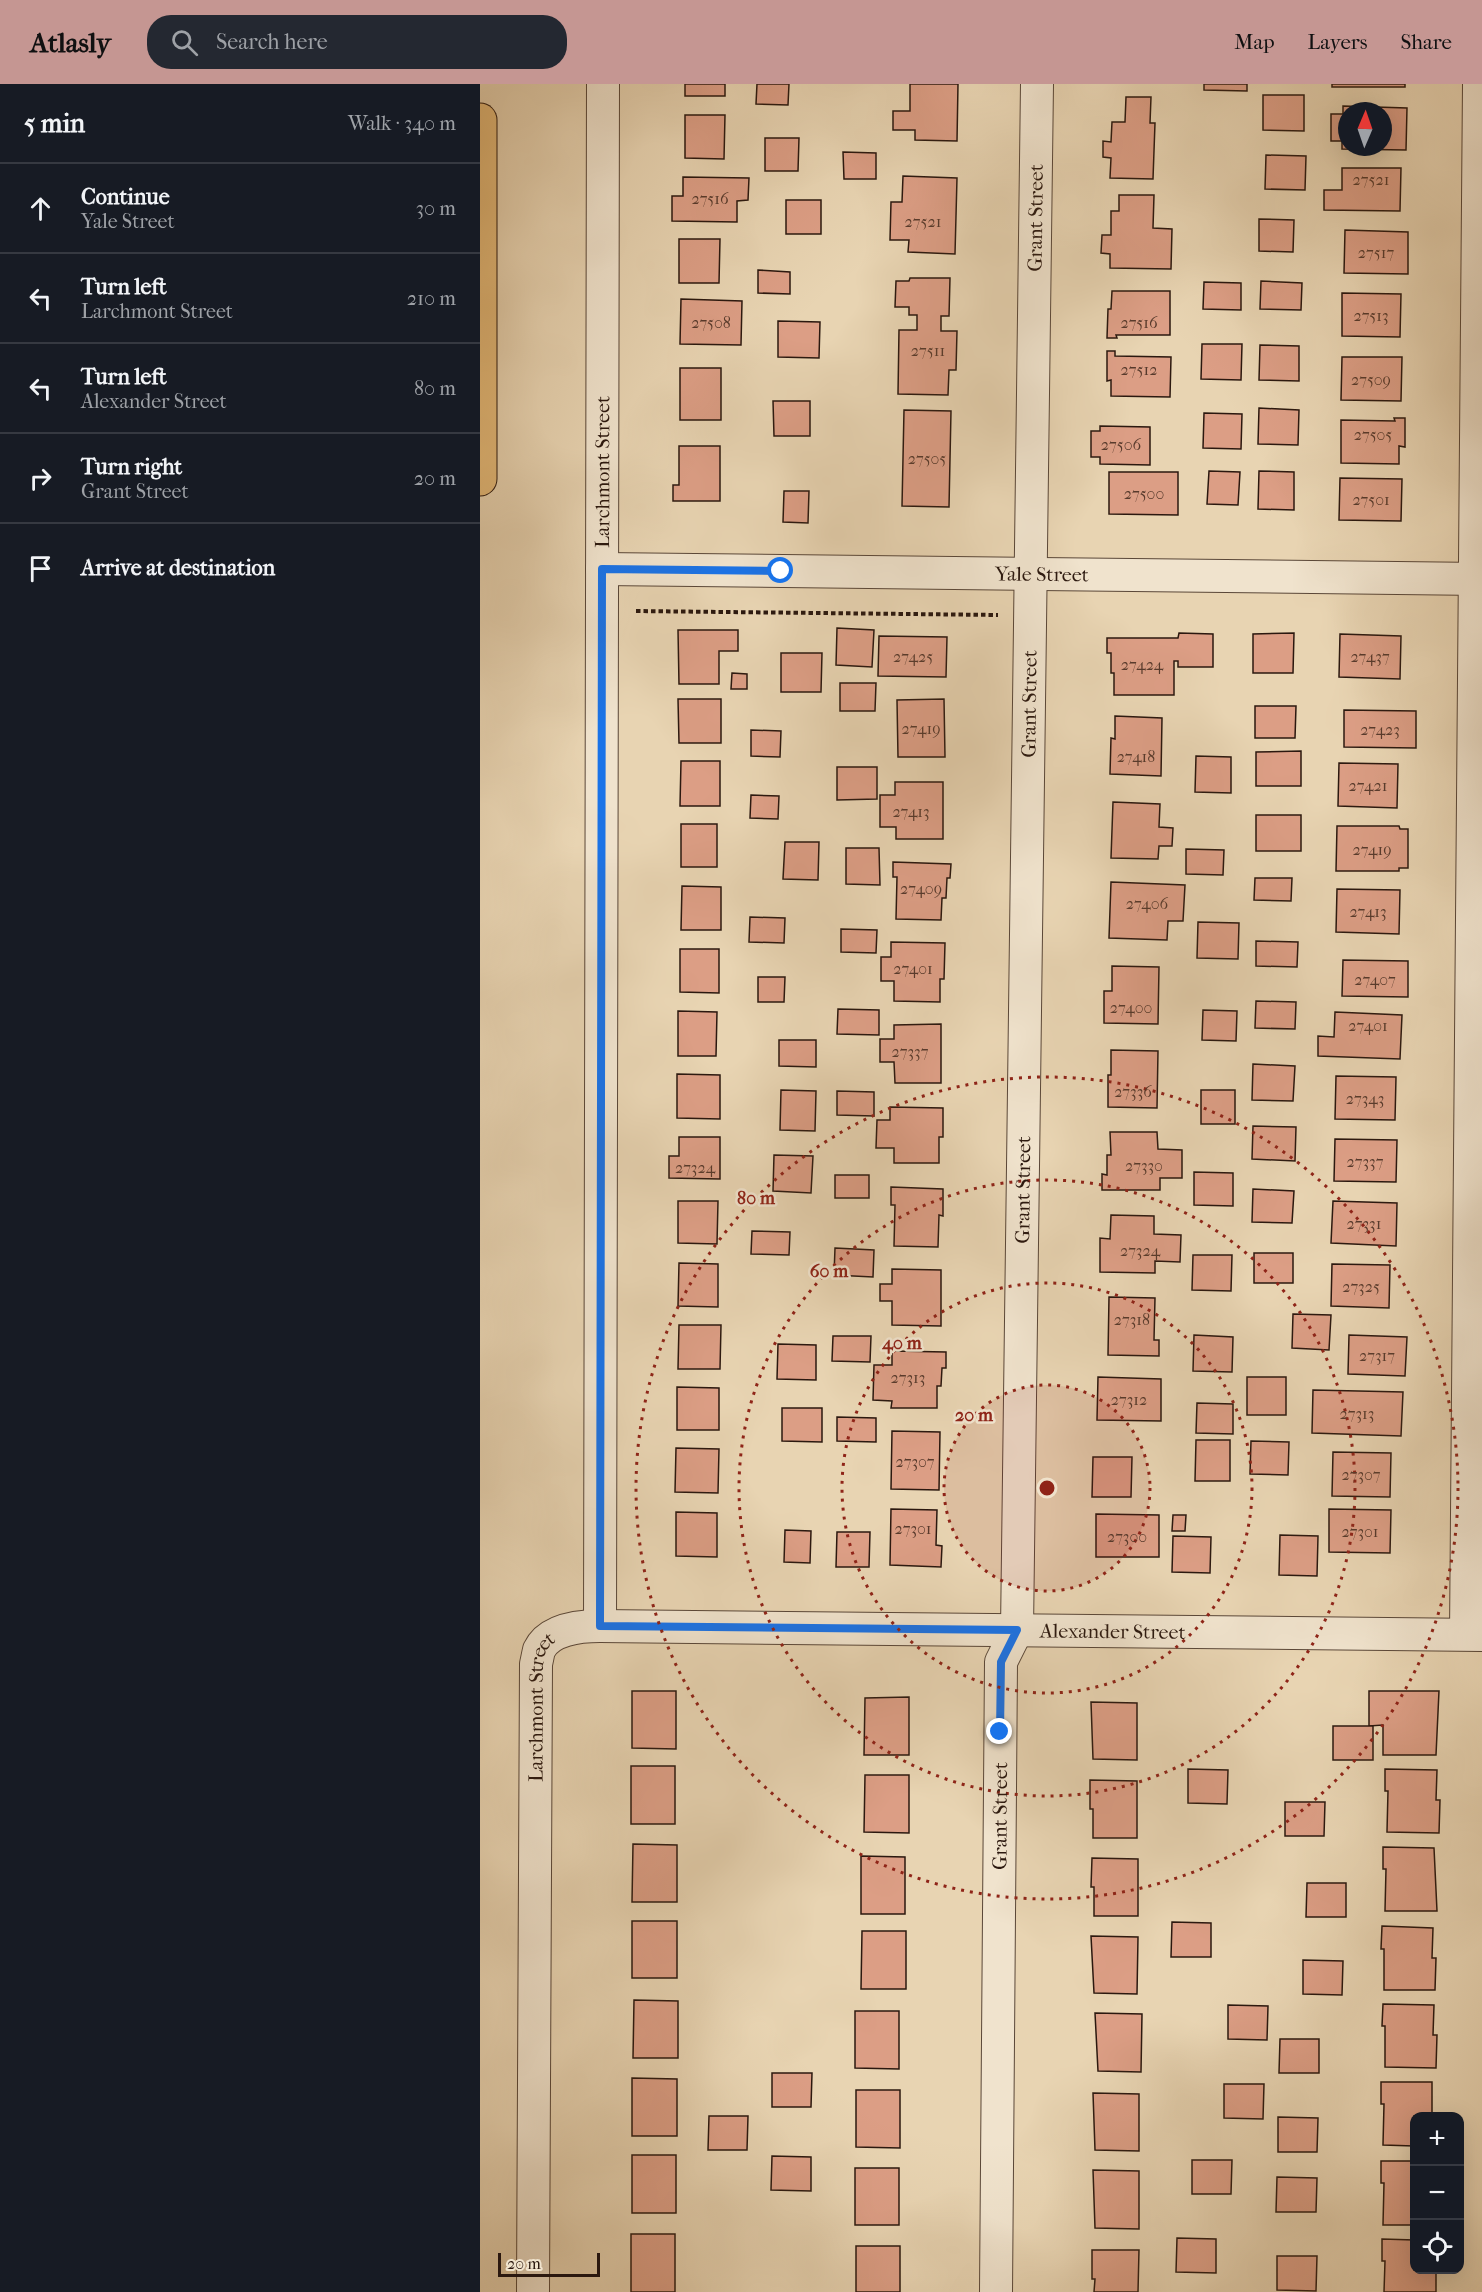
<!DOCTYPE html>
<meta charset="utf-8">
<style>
:root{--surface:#171b24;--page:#242831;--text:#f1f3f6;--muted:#9ea1a6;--line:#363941;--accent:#c59692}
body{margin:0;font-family:"IM FELL French Canon",serif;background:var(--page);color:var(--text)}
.controls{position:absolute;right:18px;bottom:18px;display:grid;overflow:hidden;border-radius:12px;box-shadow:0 6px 24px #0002}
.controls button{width:54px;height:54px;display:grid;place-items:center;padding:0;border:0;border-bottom:2px solid var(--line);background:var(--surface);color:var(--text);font:30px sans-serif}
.compass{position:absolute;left:858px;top:18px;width:54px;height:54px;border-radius:50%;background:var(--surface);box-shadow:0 6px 24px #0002;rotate:2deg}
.scale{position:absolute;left:18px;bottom:15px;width:102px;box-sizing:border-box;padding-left:6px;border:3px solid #2b180f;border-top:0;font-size:16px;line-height:21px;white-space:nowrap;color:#2b180f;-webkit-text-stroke:4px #f0e3cd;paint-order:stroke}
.stop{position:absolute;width:18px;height:18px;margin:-14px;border:4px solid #1a73e8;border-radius:50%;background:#fff}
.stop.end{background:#1a73e8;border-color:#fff;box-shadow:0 2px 6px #0008}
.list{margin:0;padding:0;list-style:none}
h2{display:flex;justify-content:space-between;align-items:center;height:78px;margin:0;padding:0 24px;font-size:26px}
h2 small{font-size:20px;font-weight:400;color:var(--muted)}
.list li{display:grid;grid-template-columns:39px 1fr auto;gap:18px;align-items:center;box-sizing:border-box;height:90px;padding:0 24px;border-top:2px solid var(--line)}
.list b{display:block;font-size:22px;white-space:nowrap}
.list p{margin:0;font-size:20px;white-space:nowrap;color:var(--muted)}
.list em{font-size:20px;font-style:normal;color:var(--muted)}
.icon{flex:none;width:33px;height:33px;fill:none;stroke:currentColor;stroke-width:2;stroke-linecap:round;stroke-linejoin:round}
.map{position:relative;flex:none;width:1002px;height:2208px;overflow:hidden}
header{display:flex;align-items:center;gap:36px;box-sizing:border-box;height:84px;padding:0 30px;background:var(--accent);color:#111}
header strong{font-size:28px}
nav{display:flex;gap:33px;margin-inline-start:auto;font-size:21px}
.search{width:420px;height:54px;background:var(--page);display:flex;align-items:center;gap:15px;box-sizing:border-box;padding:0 21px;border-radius:24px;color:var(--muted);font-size:22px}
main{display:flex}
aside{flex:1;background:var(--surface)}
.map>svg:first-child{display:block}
</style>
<header>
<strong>Atlasly</strong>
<div class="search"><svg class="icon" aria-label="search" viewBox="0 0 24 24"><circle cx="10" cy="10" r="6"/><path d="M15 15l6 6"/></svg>Search here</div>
<nav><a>Map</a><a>Layers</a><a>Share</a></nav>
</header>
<main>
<aside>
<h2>5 min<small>Walk · 340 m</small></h2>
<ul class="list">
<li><svg class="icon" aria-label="ahead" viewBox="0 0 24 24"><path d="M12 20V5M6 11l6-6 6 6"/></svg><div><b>Continue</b><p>Yale Street</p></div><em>30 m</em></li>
<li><svg class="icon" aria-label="left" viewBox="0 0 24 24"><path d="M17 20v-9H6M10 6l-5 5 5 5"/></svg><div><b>Turn left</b><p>Larchmont Street</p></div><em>210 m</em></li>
<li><svg class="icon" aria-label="left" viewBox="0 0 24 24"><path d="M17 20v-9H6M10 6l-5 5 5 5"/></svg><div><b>Turn left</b><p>Alexander Street</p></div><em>80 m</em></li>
<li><svg class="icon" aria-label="right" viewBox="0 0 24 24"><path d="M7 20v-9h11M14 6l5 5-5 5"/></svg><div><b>Turn right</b><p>Grant Street</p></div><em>20 m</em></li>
<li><svg class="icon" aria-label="arrive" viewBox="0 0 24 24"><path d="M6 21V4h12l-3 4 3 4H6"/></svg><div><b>Arrive at destination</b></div></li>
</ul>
</aside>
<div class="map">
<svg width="1002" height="2208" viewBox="0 0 1002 2208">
<rect width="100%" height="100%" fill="#e8d4b2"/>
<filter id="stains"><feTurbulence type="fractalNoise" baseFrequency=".00333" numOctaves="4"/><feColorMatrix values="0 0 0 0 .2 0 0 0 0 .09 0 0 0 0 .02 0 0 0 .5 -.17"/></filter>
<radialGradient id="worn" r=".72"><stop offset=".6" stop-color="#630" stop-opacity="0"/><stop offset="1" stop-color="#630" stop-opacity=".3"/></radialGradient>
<g fill="#dc9e85" stroke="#2b180f" stroke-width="1.5" fill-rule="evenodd">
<rect x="205" y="0" width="40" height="12"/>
<polygon points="277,0 309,0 308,21 276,20"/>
<polygon points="430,0 478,0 477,57 435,56 435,46 413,46 413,27 430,27"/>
<polygon points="724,0 767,0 767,7 724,6"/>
<rect x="852" y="0" width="73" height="3"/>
<polygon points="783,11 824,11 824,47 783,46"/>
<polygon points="646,13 671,13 670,39 675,39 673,95 630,94 631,74 623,73 623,57 631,58 632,38 645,38"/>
<path d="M863,22l64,2 -1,42 -64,-1v-8h-11v-27h12zM867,27h36v36h-36z"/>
<polygon points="205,31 245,31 244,75 205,74"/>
<polygon points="285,54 319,54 318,87 285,87"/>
<polygon points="363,68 396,69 396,95 364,95"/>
<polygon points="786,71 826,72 825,106 785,105"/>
<polygon points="862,84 921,84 920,127 844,126 844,106 862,106"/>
<polygon points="423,92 477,94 475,170 428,168 429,156 410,156 411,118 422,118"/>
<polygon points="203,93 269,94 268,116 257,117 257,138 192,137 192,112 203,112"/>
<polygon points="639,111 674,111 673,144 692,145 691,185 630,184 630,170 621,169 622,151 631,151 631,127 639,127"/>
<rect x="306" y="116" width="35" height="34"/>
<polygon points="779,135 814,136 813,168 779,167"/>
<polygon points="865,146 928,148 928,190 864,189"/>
<polygon points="199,155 240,155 239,199 199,199"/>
<polygon points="278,186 310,188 310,210 278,209"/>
<polygon points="430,194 470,194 469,232 461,232 461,247 477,247 476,286 469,286 468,311 418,310 419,246 437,246 437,231 429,231 429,223 415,223 416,197 429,197"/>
<polygon points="781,197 822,199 821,226 780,225"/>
<polygon points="724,198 761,199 761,226 723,225"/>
<polygon points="632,207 690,207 690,251 636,251 637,254 627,254 628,225 631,225"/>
<polygon points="862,209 921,210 920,253 862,252"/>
<polygon points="201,215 262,217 261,261 200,260"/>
<polygon points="298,237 340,238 339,274 298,273"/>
<polygon points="722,260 762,260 761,296 721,295"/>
<polygon points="780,261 819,262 819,297 779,296"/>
<polygon points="627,267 635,267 635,272 691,273 690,313 631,312 631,296 627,297"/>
<polygon points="862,273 922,273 921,317 861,316"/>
<rect x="200" y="284" width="41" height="52"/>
<polygon points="293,317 330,317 330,352 294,352"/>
<polygon points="779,324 819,326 818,361 778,360"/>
<polygon points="424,326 471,327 469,423 422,422"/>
<polygon points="724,329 762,330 761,365 723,364"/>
<polygon points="914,334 925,334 925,363 919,362 919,380 861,379 861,336 915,337"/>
<polygon points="620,342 670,343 670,381 620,380 620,373 611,373 611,347 620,347"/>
<polygon points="199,362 240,362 240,417 193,417 193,401 199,401"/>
<polygon points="729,387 760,388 758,421 727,420"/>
<polygon points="779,387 814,388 814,426 778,425"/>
<polygon points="629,388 698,388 698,431 629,430"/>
<polygon points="860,394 922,395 921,437 859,436"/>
<polygon points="304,407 329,407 328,439 303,438"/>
<polygon points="357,544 394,546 392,583 356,581"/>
<polygon points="198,546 258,546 258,567 239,567 239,600 199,600"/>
<polygon points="699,549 733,550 733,583 698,583 698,577 694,577 694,611 634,611 634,589 631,589 631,569 627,569 627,554 698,554"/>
<polygon points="814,549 813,589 773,589 773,550"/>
<polygon points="860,550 921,552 920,595 859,593"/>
<polygon points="399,552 467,553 466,593 398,592"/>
<polygon points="301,569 342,569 341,608 301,608"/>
<polygon points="252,589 267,590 267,605 251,605"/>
<polygon points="360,599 396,599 395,627 360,627"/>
<polygon points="198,615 241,615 241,659 199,659"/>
<polygon points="464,615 465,673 418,673 417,616"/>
<polygon points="775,622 816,622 815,654 775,654"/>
<polygon points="864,626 936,627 936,664 864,663"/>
<polygon points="635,632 682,634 681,692 630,690 631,654 635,655"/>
<polygon points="271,646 301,647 300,673 271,672"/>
<polygon points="821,667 821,702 776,702 776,668"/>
<polygon points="716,672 751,673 751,709 715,708"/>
<polygon points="201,677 240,677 240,722 200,722"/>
<polygon points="859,679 918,680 917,724 858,722"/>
<polygon points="357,683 397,683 397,715 357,716"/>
<polygon points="415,698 463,698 463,755 416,755 416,743 400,743 400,711 415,711"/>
<polygon points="271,711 299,712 298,735 270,734"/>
<polygon points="633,718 680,720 679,743 693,744 692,762 679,762 678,775 631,774"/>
<rect x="776" y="731" width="45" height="36"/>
<rect x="201" y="740" width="36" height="43"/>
<polygon points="857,742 919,742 920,745 928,745 928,784 919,784 919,787 856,787"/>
<polygon points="305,758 339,758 338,796 303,795"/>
<polygon points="366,764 399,764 400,801 366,800"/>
<polygon points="706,765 744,766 743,791 706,790"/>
<polygon points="413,778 471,780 470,794 467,794 466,814 462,814 461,836 416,835 417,793 413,793"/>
<polygon points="775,794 812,794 811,817 774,816"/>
<polygon points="631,798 705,801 703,837 688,837 687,856 629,854"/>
<polygon points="202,802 241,803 241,846 201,846"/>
<polygon points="857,805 920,806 919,850 856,848"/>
<polygon points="270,833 305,834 304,859 269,858"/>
<polygon points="718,838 759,839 758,875 717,874"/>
<polygon points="361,845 397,846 396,869 361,868"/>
<polygon points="776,857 818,858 817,883 776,882"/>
<polygon points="411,858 465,859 464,895 460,895 460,918 414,917 414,897 401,897 401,873 411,873"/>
<polygon points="200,865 239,865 239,909 200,908"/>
<polygon points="863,876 928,877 928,913 862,912"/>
<polygon points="632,882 679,883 678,940 624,939 624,907 632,907"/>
<polygon points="278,893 305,893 304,918 278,918"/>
<polygon points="776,917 816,918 815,945 775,944"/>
<polygon points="358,925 399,926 399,951 357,950"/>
<polygon points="723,926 757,927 756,957 722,956"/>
<polygon points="198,927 237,928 236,972 198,972"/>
<polygon points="855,928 922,931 920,975 838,972 838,952 854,953"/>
<polygon points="461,940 461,999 415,999 414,978 400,978 400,955 414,955 414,941"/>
<polygon points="299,956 336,956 336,983 299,982"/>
<polygon points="631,966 678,967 677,1024 628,1023 628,991 631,991"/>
<polygon points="773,980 815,982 813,1017 772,1016"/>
<polygon points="197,990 240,991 240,1035 197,1034"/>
<polygon points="856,992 916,993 915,1036 855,1035"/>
<polygon points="301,1006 336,1007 335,1047 300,1046"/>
<rect x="721" y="1006" width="34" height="34"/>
<polygon points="357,1007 394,1008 394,1032 357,1031"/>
<polygon points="410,1023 463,1024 463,1053 459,1053 459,1079 414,1079 414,1064 396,1064 397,1036 410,1036"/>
<polygon points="773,1042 816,1043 815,1077 772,1075"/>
<polygon points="630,1048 677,1048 678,1065 702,1066 702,1094 680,1094 680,1106 622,1106 622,1090 627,1091 627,1071 631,1071"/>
<polygon points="199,1053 240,1053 240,1095 189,1094 189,1072 199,1072"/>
<polygon points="855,1055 917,1056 916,1098 854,1097"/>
<polygon points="294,1071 333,1072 331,1109 293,1107"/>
<polygon points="714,1088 753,1089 753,1122 714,1121"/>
<rect x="355" y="1091" width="34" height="23"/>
<polygon points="411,1103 463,1105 463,1132 459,1131 458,1163 414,1162 415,1121 411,1121"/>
<polygon points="773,1105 814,1107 812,1139 772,1138"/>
<polygon points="198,1117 238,1117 237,1160 198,1159"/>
<polygon points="853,1117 917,1119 916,1162 851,1159"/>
<polygon points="631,1131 674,1132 674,1150 701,1151 700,1178 675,1177 675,1189 620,1188 620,1154 630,1155"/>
<polygon points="272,1147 310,1148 309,1171 271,1170"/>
<polygon points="355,1164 394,1166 393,1193 354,1191"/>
<rect x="774" y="1169" width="39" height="30"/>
<polygon points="713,1171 752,1171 751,1207 712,1206"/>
<polygon points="199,1179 238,1180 238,1223 198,1222"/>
<polygon points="852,1180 910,1181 909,1224 851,1222"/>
<polygon points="412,1185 461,1186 461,1242 412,1241 412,1217 400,1217 400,1200 412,1200"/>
<polygon points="629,1213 675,1214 674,1256 679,1256 679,1272 628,1271"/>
<polygon points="813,1230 851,1231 849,1266 812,1264"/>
<polygon points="199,1241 241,1241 240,1285 198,1285"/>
<polygon points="714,1251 753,1253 752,1288 713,1287"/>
<polygon points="869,1251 927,1253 925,1292 868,1290"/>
<polygon points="353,1252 391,1252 390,1278 352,1277"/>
<polygon points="298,1260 336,1261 336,1296 297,1295"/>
<polygon points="412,1267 466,1268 466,1284 462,1284 461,1302 457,1302 457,1324 411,1324 412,1317 393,1316 394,1281 412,1281"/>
<polygon points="618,1293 681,1295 681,1337 617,1336"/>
<rect x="767" y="1293" width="39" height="38"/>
<polygon points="197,1303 239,1304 239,1346 197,1346"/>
<polygon points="833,1306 923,1308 921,1352 832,1349"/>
<polygon points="717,1319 753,1320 753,1350 716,1349"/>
<polygon points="302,1324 342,1324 342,1358 302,1357"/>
<polygon points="357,1333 396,1334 396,1358 357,1357"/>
<polygon points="412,1347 460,1348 459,1406 411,1405"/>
<polygon points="716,1356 750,1356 750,1397 715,1397"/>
<polygon points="771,1357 809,1358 808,1391 770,1390"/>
<polygon points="196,1364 239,1365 238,1409 195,1408"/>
<polygon points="853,1368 911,1369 910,1413 852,1412"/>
<polygon points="613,1373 652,1373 651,1413 612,1413"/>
<polygon points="411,1425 457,1426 456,1461 462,1462 461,1483 410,1481"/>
<polygon points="849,1425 911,1426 910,1469 849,1468"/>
<polygon points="196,1428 237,1429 237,1473 196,1472"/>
<polygon points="616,1430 679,1431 679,1473 616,1473"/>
<polygon points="693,1431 706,1431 705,1447 692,1447"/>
<polygon points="305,1446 331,1447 330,1479 304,1478"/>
<polygon points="357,1448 390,1448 389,1483 356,1483"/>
<polygon points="800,1451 838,1452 837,1492 799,1491"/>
<polygon points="693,1452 731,1453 730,1489 692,1488"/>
<polygon points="152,1607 196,1607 196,1665 152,1664"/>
<polygon points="889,1607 959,1607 956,1671 903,1671 903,1641 889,1642"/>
<polygon points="429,1613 429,1671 384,1671 385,1614"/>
<polygon points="611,1618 657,1619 657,1676 613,1675"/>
<rect x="853" y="1642" width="40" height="34"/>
<rect x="151" y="1682" width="44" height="58"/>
<polygon points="708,1685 748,1686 747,1720 708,1719"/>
<polygon points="905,1685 957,1686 956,1716 960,1716 959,1749 907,1748 908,1707 905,1707"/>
<polygon points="385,1691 429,1691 429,1749 384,1748"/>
<polygon points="610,1696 657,1697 657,1754 613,1754 613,1725 610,1725"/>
<polygon points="805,1718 845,1718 844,1752 805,1752"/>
<polygon points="153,1760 197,1761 197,1818 152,1818"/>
<polygon points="903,1763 954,1764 957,1827 905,1827 906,1785 903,1785"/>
<polygon points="381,1772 425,1773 425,1830 381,1830"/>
<polygon points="612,1774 658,1775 658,1832 614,1832 614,1803 611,1803"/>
<polygon points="827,1799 866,1799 866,1833 826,1833"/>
<rect x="152" y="1837" width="45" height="57"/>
<polygon points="692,1838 731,1839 731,1873 691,1873"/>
<polygon points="902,1842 953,1844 952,1874 956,1874 955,1906 904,1906 904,1865 901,1865"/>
<polygon points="382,1847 426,1847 426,1905 381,1905"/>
<polygon points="611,1852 658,1853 657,1910 614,1909"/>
<polygon points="823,1876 863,1877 862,1911 823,1910"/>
<polygon points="154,1916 198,1917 198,1974 153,1974"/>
<polygon points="903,1920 954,1921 953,1951 957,1951 956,1984 905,1983 905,1942 902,1942"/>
<polygon points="748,1921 788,1922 787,1956 748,1955"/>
<polygon points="375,1927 419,1927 419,1985 375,1984"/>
<polygon points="615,1929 662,1930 661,1988 618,1987"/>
<polygon points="800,1955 839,1955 839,1989 799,1989"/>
<polygon points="292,1989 332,1989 331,2023 292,2023"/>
<polygon points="152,1994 197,1995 197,2052 152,2052"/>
<polygon points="901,1998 952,1998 952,2029 955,2029 955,2032 934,2032 934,2062 903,2061 904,2020 901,2020"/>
<polygon points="744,2000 784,2000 783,2035 744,2034"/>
<polygon points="376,2006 420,2006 420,2064 376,2063"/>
<polygon points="613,2009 659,2010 659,2067 615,2066"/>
<polygon points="229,2032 268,2032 267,2066 228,2066"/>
<polygon points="798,2033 838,2034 837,2068 798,2068"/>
<rect x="152" y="2071" width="44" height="58"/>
<polygon points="292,2072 331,2073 331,2107 291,2106"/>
<polygon points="712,2076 752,2076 751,2110 712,2110"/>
<polygon points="901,2077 934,2077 934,2141 903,2141 904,2099 901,2099"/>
<rect x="375" y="2084" width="44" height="57"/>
<polygon points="613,2086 659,2087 659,2145 615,2144"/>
<polygon points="797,2093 837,2094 836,2128 796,2128"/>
<rect x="151" y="2150" width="44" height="58"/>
<polygon points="697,2154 736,2155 736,2189 696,2188"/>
<polygon points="902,2155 934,2156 934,2186 956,2186 956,2208 904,2208 905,2177 902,2177"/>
<rect x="376" y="2162" width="44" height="46"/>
<polygon points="612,2166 659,2166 658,2208 614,2208 615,2195 612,2195"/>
<polygon points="797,2172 837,2172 836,2207 797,2206"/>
</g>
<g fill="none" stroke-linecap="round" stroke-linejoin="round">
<g stroke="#5a4738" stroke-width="34">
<g id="minor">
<path id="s1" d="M122,485l880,10"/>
<path id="s2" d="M120,1542l3,-1542"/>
<polyline points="986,1550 999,0"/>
<path id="s3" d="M53,2208l3,-628c1,-4 2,-10 3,-14 10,-21 41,-24 61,-24l882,9"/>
<path id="s4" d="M516,2208l5,-630 16,-32 20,-1546"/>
</g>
</g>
<g stroke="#2b180f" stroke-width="35">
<polyline id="motorway" points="0,36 0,395"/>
</g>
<polyline stroke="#2b180f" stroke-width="4" stroke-dasharray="4.5 3" stroke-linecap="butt" points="156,527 518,531"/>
<use href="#minor" stroke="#f0e3cd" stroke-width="32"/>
<use href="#motorway" stroke="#e4ba79" stroke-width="33"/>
</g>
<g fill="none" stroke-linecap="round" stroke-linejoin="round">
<polyline stroke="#1a73e8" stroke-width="8" points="301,487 122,485 120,1542 537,1546 521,1578 520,1648"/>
</g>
<circle cx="567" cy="1404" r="103" fill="#8f2418" fill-opacity=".12"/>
<g fill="none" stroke="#8f2418" stroke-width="3" stroke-dasharray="3 6">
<circle cx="567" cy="1404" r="103"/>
<circle cx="567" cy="1404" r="205"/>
<circle cx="567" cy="1404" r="308"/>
<circle cx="567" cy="1404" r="411"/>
</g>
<g text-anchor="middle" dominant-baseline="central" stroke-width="5" stroke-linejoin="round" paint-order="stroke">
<g font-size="16" fill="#573a2c">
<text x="891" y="95">27521</text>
<text x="230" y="114">27516</text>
<text x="443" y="137">27521</text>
<text x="896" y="168">27517</text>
<text x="891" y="231">27513</text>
<text x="231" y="238">27508</text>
<text x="659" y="238">27516</text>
<text x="448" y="266">27511</text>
<text x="659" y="285">27512</text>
<text x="891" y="295">27509</text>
<text x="893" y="350">27505</text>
<text x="641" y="360">27506</text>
<text x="447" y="374">27505</text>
<text x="664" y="409">27500</text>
<text x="891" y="415">27501</text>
<text x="433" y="572">27425</text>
<text x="890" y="572">27437</text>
<text x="662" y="580">27424</text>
<text x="441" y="644">27419</text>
<text x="900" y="645">27423</text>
<text x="656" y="672">27418</text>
<text x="888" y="701">27421</text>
<text x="431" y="727">27413</text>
<text x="892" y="765">27419</text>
<text x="441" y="804">27409</text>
<text x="667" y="819">27406</text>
<text x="888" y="827">27413</text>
<text x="433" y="884">27401</text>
<text x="895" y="895">27407</text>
<text x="651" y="923">27400</text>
<text x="888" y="941">27401</text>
<text x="430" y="967">27337</text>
<text x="653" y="1007">27336</text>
<text x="885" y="1014">27343</text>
<text x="885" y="1077">27337</text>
<text x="664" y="1081">27330</text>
<text x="215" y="1083">27324</text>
<text x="884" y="1139">27331</text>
<text x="660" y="1166">27324</text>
<text x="881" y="1202">27325</text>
<text x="652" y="1235">27318</text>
<text x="897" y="1271">27317</text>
<text x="428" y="1293">27313</text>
<text x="649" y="1315">27312</text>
<text x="877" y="1329">27313</text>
<text x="435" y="1377">27307</text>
<text x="881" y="1390">27307</text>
<text x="433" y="1444">27301</text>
<text x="880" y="1447">27301</text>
<text x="647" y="1452">27300</text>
</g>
<g font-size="20" fill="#2b180f" stroke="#f0e3cd">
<text stroke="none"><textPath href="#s4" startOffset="2078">Grant Street</textPath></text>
<text stroke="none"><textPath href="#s2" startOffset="1154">Larchmont Street</textPath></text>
<text stroke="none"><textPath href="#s1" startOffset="440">Yale Street</textPath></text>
<text stroke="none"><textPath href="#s4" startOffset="1592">Grant Street</textPath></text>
<text stroke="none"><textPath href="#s4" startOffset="1106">Grant Street</textPath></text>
<text stroke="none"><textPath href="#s3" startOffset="1224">Alexander Street</textPath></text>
<text stroke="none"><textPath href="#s3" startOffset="586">Larchmont Street</textPath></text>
<text stroke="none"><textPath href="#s4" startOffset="476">Grant Street</textPath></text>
</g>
</g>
<circle cx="567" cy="1404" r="9" fill="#8f2418" stroke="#f0e3cd" stroke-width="3"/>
<g font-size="18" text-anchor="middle" font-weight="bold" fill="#8f2418" stroke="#f0e3cd" stroke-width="5" stroke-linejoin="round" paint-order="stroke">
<text x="276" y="1120">80 m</text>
<text x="349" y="1193">60 m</text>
<text x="422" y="1265">40 m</text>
<text x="494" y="1337">20 m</text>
</g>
<rect width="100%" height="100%" filter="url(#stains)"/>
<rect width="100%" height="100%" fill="url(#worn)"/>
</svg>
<div class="controls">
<button>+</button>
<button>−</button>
<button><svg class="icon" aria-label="locate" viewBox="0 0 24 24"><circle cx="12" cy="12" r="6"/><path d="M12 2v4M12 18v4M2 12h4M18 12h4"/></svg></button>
</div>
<svg class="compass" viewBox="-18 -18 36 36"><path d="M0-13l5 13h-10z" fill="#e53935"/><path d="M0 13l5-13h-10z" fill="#9ea1a6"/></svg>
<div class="scale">20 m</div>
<div class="stop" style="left:301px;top:487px"></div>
<div class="stop end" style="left:520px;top:1648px"></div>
</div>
</main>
